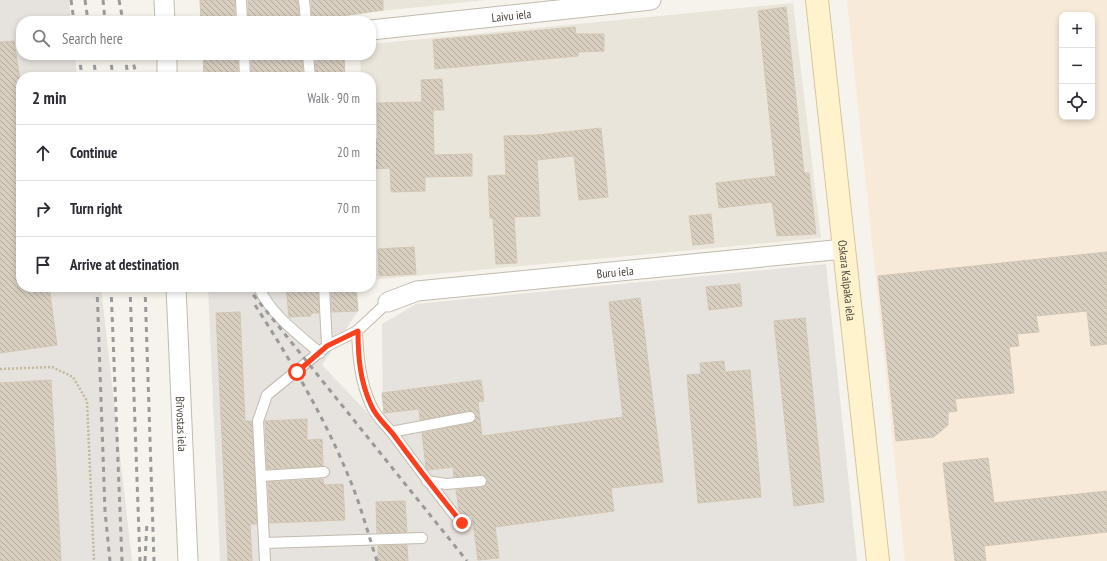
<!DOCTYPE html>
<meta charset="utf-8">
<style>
:root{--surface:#fff;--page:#f7f7f7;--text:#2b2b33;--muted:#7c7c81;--line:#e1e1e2}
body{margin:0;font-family:"PT Sans Narrow",sans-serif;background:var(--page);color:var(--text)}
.controls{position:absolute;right:12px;top:12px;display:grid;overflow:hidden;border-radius:8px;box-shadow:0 2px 6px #0003}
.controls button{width:36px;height:36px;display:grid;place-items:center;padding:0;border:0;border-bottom:1px solid var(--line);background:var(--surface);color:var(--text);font:20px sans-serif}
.stop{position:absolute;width:12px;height:12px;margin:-9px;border:3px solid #fc3f1d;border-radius:50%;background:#fff}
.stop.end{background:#fc3f1d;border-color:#fff;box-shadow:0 1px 4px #0008}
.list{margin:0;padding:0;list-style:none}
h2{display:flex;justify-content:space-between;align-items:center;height:52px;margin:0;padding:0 16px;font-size:17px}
h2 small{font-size:13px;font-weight:400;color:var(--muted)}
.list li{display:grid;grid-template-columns:26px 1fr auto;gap:12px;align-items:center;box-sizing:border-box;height:56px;padding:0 16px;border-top:1px solid var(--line)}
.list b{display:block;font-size:15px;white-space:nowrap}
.list em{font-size:13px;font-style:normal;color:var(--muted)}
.icon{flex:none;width:22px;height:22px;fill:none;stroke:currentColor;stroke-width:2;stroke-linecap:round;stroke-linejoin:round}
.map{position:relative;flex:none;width:1107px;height:561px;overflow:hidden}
.search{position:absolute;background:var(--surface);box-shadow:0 2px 6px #0003;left:16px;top:16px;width:360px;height:44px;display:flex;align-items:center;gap:10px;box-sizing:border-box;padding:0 14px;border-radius:16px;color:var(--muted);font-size:15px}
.panel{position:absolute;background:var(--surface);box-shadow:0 2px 6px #0003;left:16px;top:72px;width:360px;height:220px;border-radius:16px}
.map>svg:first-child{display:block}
</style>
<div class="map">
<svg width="1107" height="561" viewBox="0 0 1107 561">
<defs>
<pattern id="building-back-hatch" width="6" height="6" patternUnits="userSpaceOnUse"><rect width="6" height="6" fill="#d8cfc1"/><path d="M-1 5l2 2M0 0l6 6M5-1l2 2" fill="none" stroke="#b1aa9e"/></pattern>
</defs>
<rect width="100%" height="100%" fill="#f6f3ec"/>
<g fill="#eae5da">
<polygon points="360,0 487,0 361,13"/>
<polygon points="793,3 821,238 371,280 371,77 361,77 360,55 371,55 371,44"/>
</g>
<path fill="#f7ead8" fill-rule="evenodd" d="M847,0h260v561h-202zM1062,15h30v102h-30z"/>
<g fill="#e6e2dd">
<polygon points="0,0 69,0 71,21 21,21 21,55 75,55 77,77 21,77 21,287 101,287 132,561 0,561"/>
<polygon points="826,264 857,561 220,561 208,287 356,287 358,311 322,365 383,429 382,324 416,304"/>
</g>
<g fill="url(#building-back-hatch)" stroke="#d3c7b4">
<polygon points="200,0 235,0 235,21 201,21"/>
<polygon points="248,0 298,0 299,21 248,21"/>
<polygon points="311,0 383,0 383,10 342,16 342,21 312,21"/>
<polygon points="786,7 804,173 809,173 816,234 777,236 772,202 719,208 716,183 776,176 758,11"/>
<polygon points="575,27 576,34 604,34 604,51 578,52 578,56 435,69 433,40"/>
<polygon points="14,41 21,87 21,287 49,287 57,345 0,353 0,42"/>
<polygon points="203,55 238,55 238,77 204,77"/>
<polygon points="251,55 302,55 303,77 251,77"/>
<polygon points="315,55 344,55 345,77 316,77"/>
<polygon points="442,79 444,110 433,110 434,155 472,154 472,176 425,177 425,191 391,192 390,168 371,169 371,139 378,139 377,103 422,102 421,80"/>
<polygon points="601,128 608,197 579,200 574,156 537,160 540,216 514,217 517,263 496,264 493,218 490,218 488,176 506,175 504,136 537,135"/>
<polygon points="711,214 714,243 693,245 689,216"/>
<polygon points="414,247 416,274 379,276 378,249"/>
<polygon points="1107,252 1107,344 1091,346 1087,311 1036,316 1039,332 1017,334 1019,346 1009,347 1014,393 955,399 957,411 948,412 948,425 934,437 896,441 878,276"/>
<polygon points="740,284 742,306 709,310 706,287"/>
<polygon points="286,287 318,287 319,313 311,313 311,316 289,317"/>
<polygon points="331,287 356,287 358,311 332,312"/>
<polygon points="640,298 663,482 611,488 614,511 495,527 499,558 478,560 472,515 464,516 459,510 456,490 484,487 487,483 487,478 480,475 454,477 453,467 428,470 426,468 422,433 472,423 476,419 475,413 469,411 420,420 419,409 384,413 382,393 481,380 484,401 478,402 482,436 623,417 609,302"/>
<polygon points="240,312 245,421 252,421 257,524 250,524 252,561 228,561 216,313"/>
<polygon points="805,318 824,502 794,506 774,321"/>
<polygon points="724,361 725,372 750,370 761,497 698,503 687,375 701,374 700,363"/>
<polygon points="51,380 61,561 0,561 0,383"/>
<polygon points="307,419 307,440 322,439 323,466 267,469 265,421"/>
<polygon points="988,458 994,503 1107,491 1107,532 984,546 986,561 955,561 943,463"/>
<polygon points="323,479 324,485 343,484 345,520 270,523 268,482"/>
<polygon points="405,501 407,532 377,533 376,502"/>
<polygon points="407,545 408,561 378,561 378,546"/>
</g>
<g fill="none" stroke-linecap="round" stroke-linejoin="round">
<g stroke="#c2bbae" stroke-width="12">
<g id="lane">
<polyline points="241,0 242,21"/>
<polyline points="304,0 306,21"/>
<polyline points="244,55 245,77"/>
<polyline points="308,55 310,77"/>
<path d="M259,287c9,25 41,49 61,66"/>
<polyline points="324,287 327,346"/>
<path d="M357,331c1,26 3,50 14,74 5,12 14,19 22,29 22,30 45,60 68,89"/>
<polyline points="391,432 470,417"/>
<polyline points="261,476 324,472"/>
<polyline points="427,481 446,484 481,481"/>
<polyline points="264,543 422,538"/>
<polyline points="265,561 258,421 267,395 327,346 357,331 388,302"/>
</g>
</g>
<g stroke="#c2bbae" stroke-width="21">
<g id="street">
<polyline points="164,0 165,21"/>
<path id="s1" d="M371,30l280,-30"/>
<polyline points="167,55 167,77"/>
<path id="s2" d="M176,287l12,274"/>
<path id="s3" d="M388,302l29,-11 427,-42"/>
</g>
</g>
<g stroke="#d6c79b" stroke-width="24">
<g id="secondary">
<path id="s4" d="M817,0l61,561"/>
</g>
</g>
<polyline stroke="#c4b79f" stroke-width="2.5" stroke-dasharray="2 2" stroke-linecap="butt" points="0,369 52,367 73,377 87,401 94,561"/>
<use href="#lane" stroke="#fff" stroke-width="10"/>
<use href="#street" stroke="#fff" stroke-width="19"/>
<use href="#secondary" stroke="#fff3cd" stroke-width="22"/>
<g stroke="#9a9a9a" stroke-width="3" stroke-dasharray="5 5" stroke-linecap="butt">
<polyline points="71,0 74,21"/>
<polyline points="85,0 88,21"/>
<polyline points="103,0 105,21"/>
<polyline points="119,0 123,21"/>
<polyline points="79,55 82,77"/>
<polyline points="93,55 96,77"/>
<polyline points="110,55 113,77"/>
<polyline points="125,55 128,77"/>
<polyline points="131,55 137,77"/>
<polyline points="97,287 105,511 110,561"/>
<polyline points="111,287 122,561"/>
<polyline points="130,287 140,561"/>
<polyline points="145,287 154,561"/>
<polyline points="247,287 467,561"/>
<path d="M255,305c36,56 70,113 95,175 11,26 18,54 27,81"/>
<polyline points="145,561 147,521"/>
</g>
</g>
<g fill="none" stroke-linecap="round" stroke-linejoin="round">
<path stroke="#fc3f1d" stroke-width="5" d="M297,372l30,-26 31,-15c0,26 2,50 13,74 5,12 14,19 22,29 22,30 45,60 69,89"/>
</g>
<g text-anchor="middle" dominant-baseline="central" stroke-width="4" stroke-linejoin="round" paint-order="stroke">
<g font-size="12" fill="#4b4439" stroke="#fff">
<text stroke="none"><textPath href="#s1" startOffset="141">Laivu iela</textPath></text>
<text stroke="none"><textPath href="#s3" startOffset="230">Buru iela</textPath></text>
<text stroke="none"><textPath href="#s4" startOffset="282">Oskara Kalpaka iela</textPath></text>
<text stroke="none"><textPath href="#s2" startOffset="137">Brīvostas iela</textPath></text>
</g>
</g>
</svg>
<div class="controls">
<button>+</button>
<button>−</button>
<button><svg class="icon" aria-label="locate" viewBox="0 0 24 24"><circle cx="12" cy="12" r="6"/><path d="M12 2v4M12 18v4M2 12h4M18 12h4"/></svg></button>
</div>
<div class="stop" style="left:297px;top:372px"></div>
<div class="stop end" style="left:462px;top:523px"></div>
<div class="search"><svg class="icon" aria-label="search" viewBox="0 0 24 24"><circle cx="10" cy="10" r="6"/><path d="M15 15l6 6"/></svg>Search here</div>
<section class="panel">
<h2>2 min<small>Walk · 90 m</small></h2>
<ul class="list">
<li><svg class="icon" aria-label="ahead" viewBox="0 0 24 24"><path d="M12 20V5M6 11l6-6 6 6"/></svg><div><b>Continue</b></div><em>20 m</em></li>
<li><svg class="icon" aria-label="right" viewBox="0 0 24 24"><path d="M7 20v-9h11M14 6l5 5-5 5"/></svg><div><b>Turn right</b></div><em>70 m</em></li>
<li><svg class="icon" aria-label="arrive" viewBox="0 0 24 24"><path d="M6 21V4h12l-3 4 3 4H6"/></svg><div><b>Arrive at destination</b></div></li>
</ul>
</section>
</div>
